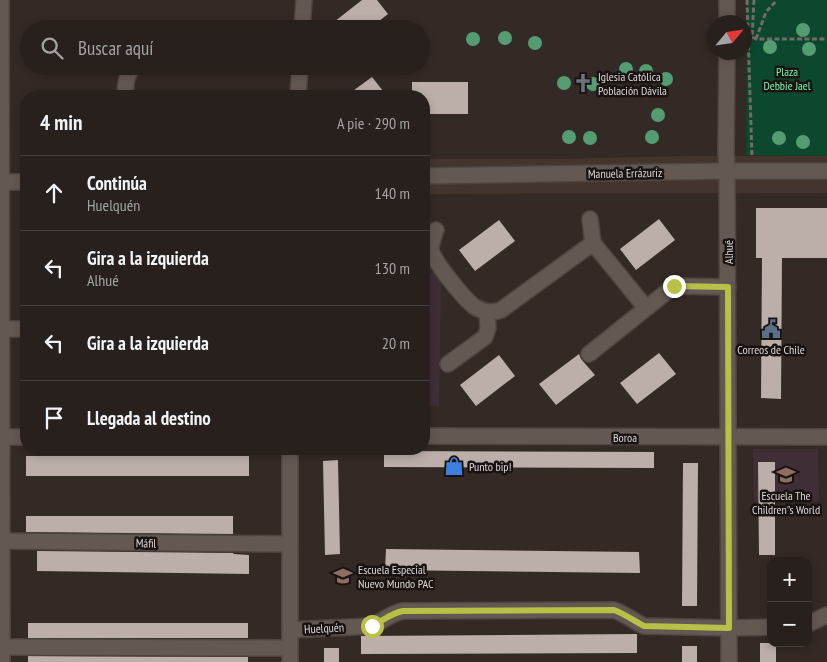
<!DOCTYPE html>
<html lang="es">
<meta charset="utf-8">
<style>
:root{--surface:#27201c;--page:#2f2825;--text:#f1f3f6;--muted:#a4a3a3;--line:#433e3b}
body{margin:0;font-family:"PT Sans Narrow",sans-serif;background:var(--page);color:var(--text)}
.controls{position:absolute;right:15px;bottom:15px;display:grid;overflow:hidden;border-radius:10px;box-shadow:0 2px 8px #0003}
.controls button{width:45px;height:45px;display:grid;place-items:center;padding:0;border:0;border-bottom:1px solid var(--line);background:var(--surface);color:var(--text);font:25px sans-serif}
.compass{position:absolute;left:707px;top:15px;width:45px;height:45px;border-radius:50%;background:var(--surface);box-shadow:0 2px 8px #0003;rotate:61deg}
.stop{position:absolute;width:15px;height:15px;margin:-11px;border:4px solid #b9c046;border-radius:50%;background:#fff}
.stop.end{background:#b9c046;border-color:#fff;box-shadow:0 1px 5px #0008}
.list{margin:0;padding:0;list-style:none}
h2{display:flex;justify-content:space-between;align-items:center;height:65px;margin:0;padding:0 20px;font-size:21px}
h2 small{font-size:16px;font-weight:400;color:var(--muted)}
.list li{display:grid;grid-template-columns:32px 1fr auto;gap:15px;align-items:center;box-sizing:border-box;height:75px;padding:0 20px;border-top:1px solid var(--line)}
.list b{display:block;font-size:19px;white-space:nowrap}
.list p{margin:0;font-size:16px;white-space:nowrap;color:var(--muted)}
.list em{font-size:16px;font-style:normal;color:var(--muted)}
.icon{flex:none;width:28px;height:28px;fill:none;stroke:currentColor;stroke-width:2;stroke-linecap:round;stroke-linejoin:round}
.map{position:relative;flex:none;width:827px;height:662px;overflow:hidden}
.search{position:absolute;background:var(--surface);box-shadow:0 2px 8px #0003;left:20px;top:20px;width:410px;height:55px;display:flex;align-items:center;gap:12px;box-sizing:border-box;padding:0 18px;border-radius:28px;color:var(--muted);font-size:19px}
.panel{position:absolute;background:var(--surface);box-shadow:0 2px 8px #0003;left:20px;top:90px;width:410px;height:365px;border-radius:20px}
.map>svg:first-child{display:block}
</style>
<div class="map">
<svg width="827" height="662" viewBox="0 0 827 662">
<rect width="100%" height="100%" fill="#342a25"/>
<polygon fill="#43352d" points="686,156 827,156 827,193 424,194 424,159 554,159"/>
<g fill="#402e36">
<polygon points="424,273 441,273 439,406 424,406"/>
<polygon points="753,449 818,449 819,501 754,501"/>
</g>
<polygon fill="#0b482d" points="747,0 827,0 827,156 746,155"/>
<g fill="#bcafaa">
<polygon points="362,0 377,0 388,14 369,29 325,29"/>
<polygon points="372,77 387,96 346,96"/>
<polygon points="412,82 468,82 468,114 424,114 424,96 412,96"/>
<polygon points="756,208 827,208 827,258 782,258 781,399 761,398 762,258 756,258"/>
<polygon points="659,219 675,240 636,270 620,249"/>
<polygon points="499,220 515,241 475,271 459,250"/>
<polygon points="659,353 676,374 637,404 620,383"/>
<polygon points="579,354 581,359 595,375 556,405 539,384"/>
<polygon points="499,355 515,376 476,406 460,385"/>
<polygon points="384,451 654,452 654,468 384,467"/>
<rect x="26" y="456" width="223" height="20"/>
<polygon points="338,460 340,554 325,555 323,461"/>
<polygon points="758,462 775,462 775,555 759,555"/>
<polygon points="683,463 698,463 697,606 682,606"/>
<polygon points="26,516 233,516 233,534 26,532"/>
<polygon points="386,549 639,552 640,573 385,570"/>
<polygon points="37,551 233,553 234,554 249,555 249,574 37,571"/>
<rect x="28" y="623" width="220" height="15"/>
<polygon points="637,634 637,653 361,654 361,636"/>
<rect x="760" y="643" width="16" height="19"/>
<rect x="682" y="646" width="15" height="16"/>
<rect x="324" y="648" width="15" height="14"/>
<polygon points="28,656 248,657 248,662 28,662"/>
</g>
<g fill="none" stroke-linecap="round" stroke-linejoin="round">
<g stroke="#4e4541" stroke-width="18">
<g id="minor">
<polyline points="1,0 2,662"/>
<polyline points="727,22 727,0"/>
<polyline points="302,29 304,0"/>
<polyline points="727,52 726,152 727,171 729,662"/>
<path d="M125,96c1,-11 0,-22 10,-30"/>
<polyline points="298,96 300,66"/>
<polyline points="424,176 727,171 827,171"/>
<polyline points="1,182 26,182"/>
<path d="M436,230c-2,6 -5,13 -5,19 0,10 35,52 44,58 8,5 18,6 26,3l92,-67 -3,-24"/>
<polyline points="593,243 646,308"/>
<polyline points="2,329 26,329"/>
<polyline points="589,354 674,286 728,287"/>
<polyline points="448,364 485,337 488,328 487,312"/>
<polyline points="424,436 827,437"/>
<polyline points="0,437 26,437"/>
<polyline points="2,541 290,544"/>
<polyline points="808,624 827,615"/>
<path d="M290,630l82,-4c11,-5 19,-13 31,-15l211,-1c11,4 20,11 30,16l85,2 42,-1"/>
<polyline points="2,647 290,648"/>
<polyline points="290,662 290,449"/>
</g>
</g>
<g stroke="#746b67" stroke-width="3" stroke-dasharray="5 2.5" stroke-linecap="butt">
<polyline points="747,0 752,157"/>
<polyline points="754,0 752,37 756,39 827,39"/>
<polyline points="756,39 766,12 777,0"/>
</g>
<use href="#minor" stroke="#645853" stroke-width="15"/>
</g>
<g fill="#569c73">
<circle cx="803" cy="30" r="7"/>
<circle cx="505" cy="38" r="7"/>
<circle cx="473" cy="39" r="7"/>
<circle cx="535" cy="43" r="7"/>
<circle cx="770" cy="47" r="7"/>
<circle cx="809" cy="49" r="7"/>
<circle cx="626" cy="69" r="7"/>
<circle cx="646" cy="71" r="7"/>
<circle cx="666" cy="79" r="7"/>
<circle cx="564" cy="83" r="7"/>
<circle cx="593" cy="84" r="7"/>
<circle cx="658" cy="115" r="7"/>
<circle cx="569" cy="137" r="7"/>
<circle cx="652" cy="137" r="7"/>
<circle cx="590" cy="138" r="7"/>
<circle cx="779" cy="138" r="7"/>
<circle cx="803" cy="142" r="7"/>
</g>
<g fill="none" stroke-linecap="round" stroke-linejoin="round">
<path stroke="#b9c046" stroke-width="6" d="M372,626c11,-5 19,-13 31,-15l211,-1c11,4 20,11 30,16l85,2 -1,-341 -54,-1"/>
</g>
<defs>
<g id="church-bare" transform="scale(1.5)"><path d="M-1.2-6h2.4v3.5h3.3v2.4h-3.3V6h-2.4V-.1h-3.3v-2.4h3.3Z" fill="#6b7280" stroke="#181311" stroke-width="2.5" paint-order="stroke"/></g>
<g id="civic-bare" transform="scale(1.5)"><path d="M-.6-6.5H3V-4.5H.6V-3L4-1V1h2V6H-6V1h2V-1L-.6-3ZM-1.2 2.5V6h2.4V2.5Z" fill="#5c6f8a" stroke="#181311" stroke-width="2.5" paint-order="stroke"/></g>
<g id="shop-bare" transform="scale(1.5)"><path d="M-5-2.5h2.3a2.7 3.5 0 0 1 5.4 0H5L5.5 6h-11ZM-1.5-2.5h3a1.5 2.3 0 0 0-3 0Z" fill="#3f7fe0" stroke="#181311" stroke-width="2.5" paint-order="stroke"/></g>
<g id="school-bare" transform="scale(1.5)"><path d="M0-5L7-2L0 1L-7-2ZM-4 1L0 2.5L4 1V4Q0 6-4 4Z" fill="#8d6e63" stroke="#181311" stroke-width="2.5" paint-order="stroke"/></g>
</defs>
<g fill-rule="evenodd">
<use href="#church-bare" x="583" y="83"/>
<use href="#civic-bare" x="771" y="329"/>
<use href="#shop-bare" x="454" y="466"/>
<use href="#school-bare" x="786" y="475"/>
<use href="#school-bare" x="343" y="576"/>
</g>
<g text-anchor="middle" dominant-baseline="central" stroke-width="5" stroke-linejoin="round" paint-order="stroke">
<g font-size="12" fill="#72fab3" stroke="#181311">
<text x="787" y="71">Plaza<tspan x="787" dy="14">Debbie Jael</tspan></text>
</g>
<g font-size="12" fill="#ded7d4" stroke="#181311" text-anchor="start">
<text x="598" y="76">Iglesia Católica<tspan x="598" dy="14">Población Dávila</tspan></text>
<text x="771" y="349" text-anchor="middle">Correos de Chile</text>
<text x="469" y="466">Punto bip!</text>
<text x="786" y="495" text-anchor="middle">Escuela The<tspan x="786" dy="14">Children"s World</tspan></text>
<text x="358" y="569">Escuela Especial<tspan x="358" dy="14">Nuevo Mundo PAC</tspan></text>
</g>
<g font-size="12" fill="#ded7d4" stroke="#181311">
<text transform="translate(625 173) rotate(-1)">Manuela Errázuriz</text>
<text transform="translate(728 252) rotate(-90)">Alhué</text>
<text x="625" y="437">Boroa</text>
<text transform="translate(146 543) rotate(1)">Máfil</text>
<text transform="translate(324 628) rotate(-3)">Huelquén</text>
</g>
</g>
</svg>
<div class="controls">
<button>+</button>
<button>−</button>
</div>
<svg class="compass" viewBox="-18 -18 36 36"><path d="M0-13l5 13h-10z" fill="#e53935"/><path d="M0 13l5-13h-10z" fill="#a4a3a3"/></svg>
<div class="stop" style="left:372px;top:626px"></div>
<div class="stop end" style="left:674px;top:286px"></div>
<div class="search"><svg class="icon" aria-label="search" viewBox="0 0 24 24"><circle cx="10" cy="10" r="6"/><path d="M15 15l6 6"/></svg>Buscar aquí</div>
<section class="panel">
<h2>4 min<small>A pie · 290 m</small></h2>
<ul class="list">
<li><svg class="icon" aria-label="ahead" viewBox="0 0 24 24"><path d="M12 20V5M6 11l6-6 6 6"/></svg><div><b>Continúa</b><p>Huelquén</p></div><em>140 m</em></li>
<li><svg class="icon" aria-label="left" viewBox="0 0 24 24"><path d="M17 20v-9H6M10 6l-5 5 5 5"/></svg><div><b>Gira a la izquierda</b><p>Alhué</p></div><em>130 m</em></li>
<li><svg class="icon" aria-label="left" viewBox="0 0 24 24"><path d="M17 20v-9H6M10 6l-5 5 5 5"/></svg><div><b>Gira a la izquierda</b></div><em>20 m</em></li>
<li><svg class="icon" aria-label="arrive" viewBox="0 0 24 24"><path d="M6 21V4h12l-3 4 3 4H6"/></svg><div><b>Llegada al destino</b></div></li>
</ul>
</section>
</div>
